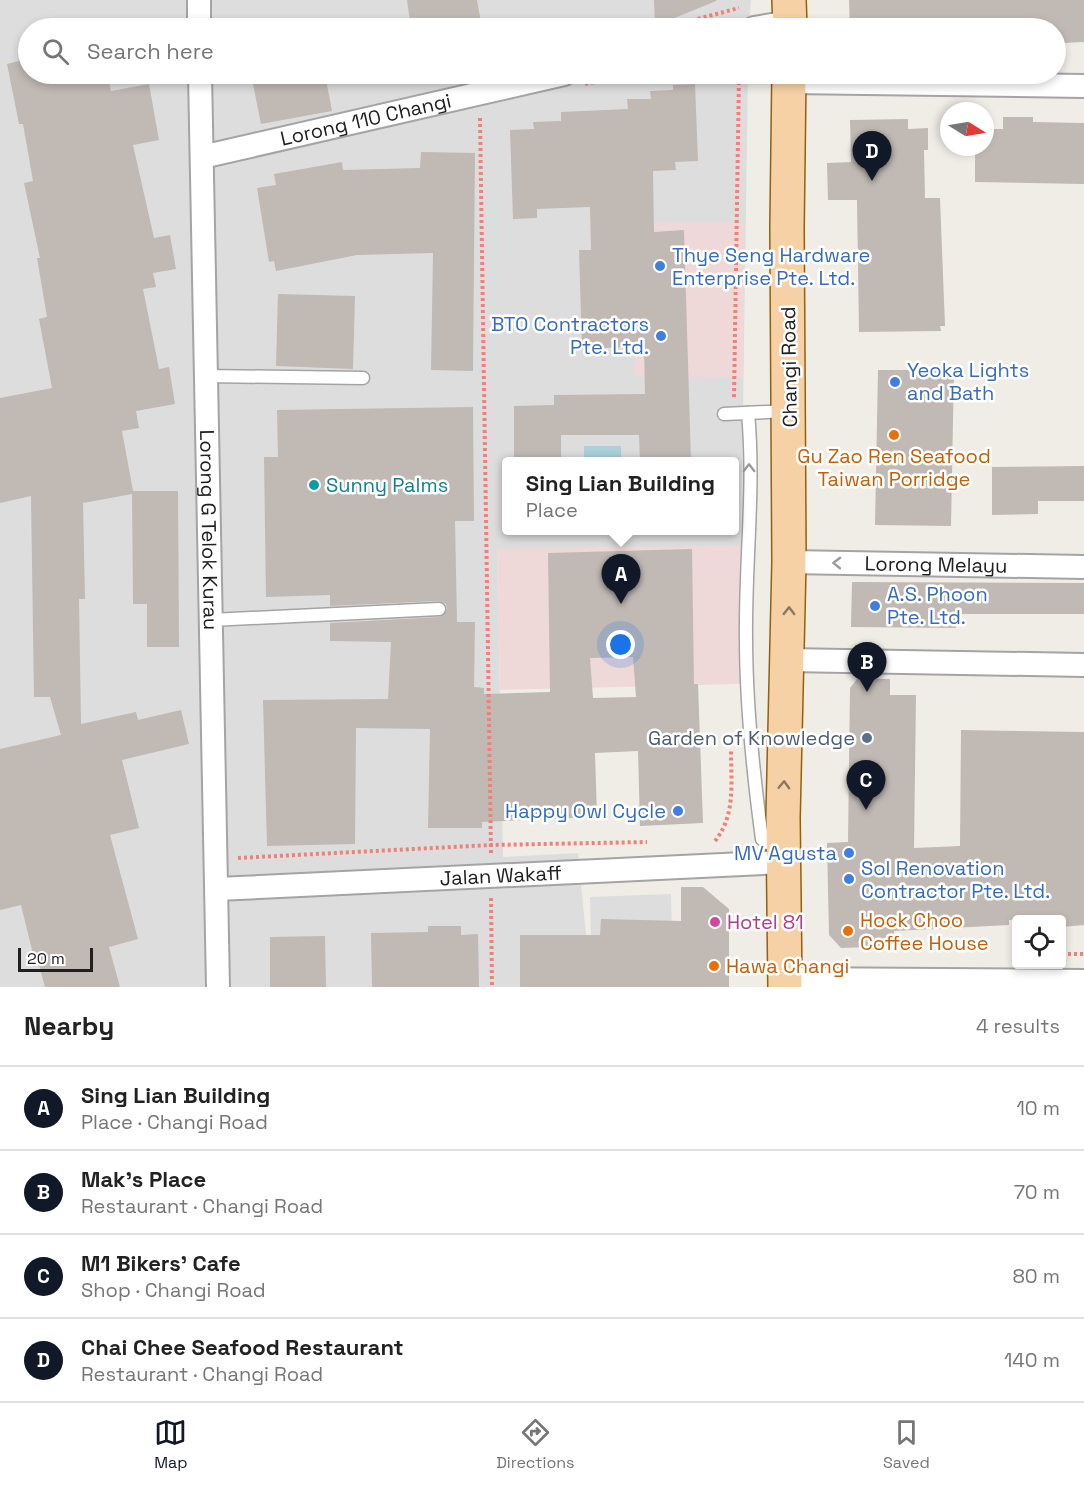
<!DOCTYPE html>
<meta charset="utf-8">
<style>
:root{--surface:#fff;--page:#f6f6f6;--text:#222;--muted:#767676;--line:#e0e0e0;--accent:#111827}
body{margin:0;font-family:"Space Grotesk",sans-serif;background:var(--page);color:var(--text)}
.controls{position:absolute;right:18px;bottom:18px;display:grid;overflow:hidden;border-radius:6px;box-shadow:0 3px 9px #0003}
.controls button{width:54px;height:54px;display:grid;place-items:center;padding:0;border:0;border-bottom:2px solid var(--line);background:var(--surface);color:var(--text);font:30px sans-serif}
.compass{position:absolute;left:940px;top:102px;width:54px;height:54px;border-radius:50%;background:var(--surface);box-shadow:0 3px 9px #0003;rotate:101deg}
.scale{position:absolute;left:18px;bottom:15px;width:75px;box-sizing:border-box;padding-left:6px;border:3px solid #202020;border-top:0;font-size:16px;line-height:21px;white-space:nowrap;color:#202020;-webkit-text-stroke:4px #fff;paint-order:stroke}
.you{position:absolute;left:621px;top:645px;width:21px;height:21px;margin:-15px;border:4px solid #fff;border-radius:50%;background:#1a73e8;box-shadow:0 0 0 9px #1a73e833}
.badge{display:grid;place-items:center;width:39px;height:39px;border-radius:50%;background:var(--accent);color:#fff;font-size:20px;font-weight:700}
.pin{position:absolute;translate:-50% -50px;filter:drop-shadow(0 2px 3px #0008)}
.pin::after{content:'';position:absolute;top:32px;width:21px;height:18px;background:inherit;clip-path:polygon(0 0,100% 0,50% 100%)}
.popup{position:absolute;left:502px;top:457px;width:237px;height:78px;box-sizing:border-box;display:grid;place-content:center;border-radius:6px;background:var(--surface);filter:drop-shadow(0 2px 4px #0005);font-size:20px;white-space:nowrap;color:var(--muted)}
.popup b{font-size:22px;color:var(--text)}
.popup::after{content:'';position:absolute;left:50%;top:100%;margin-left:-12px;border:12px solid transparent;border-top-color:var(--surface)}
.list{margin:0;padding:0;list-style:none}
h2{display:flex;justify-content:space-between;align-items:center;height:78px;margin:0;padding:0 24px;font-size:26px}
h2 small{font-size:20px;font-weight:400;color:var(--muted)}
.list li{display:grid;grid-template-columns:39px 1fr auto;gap:18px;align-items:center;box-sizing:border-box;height:84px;padding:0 24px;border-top:2px solid var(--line)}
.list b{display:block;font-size:22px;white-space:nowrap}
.list p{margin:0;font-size:20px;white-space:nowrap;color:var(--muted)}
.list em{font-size:20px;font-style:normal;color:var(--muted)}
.icon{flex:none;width:33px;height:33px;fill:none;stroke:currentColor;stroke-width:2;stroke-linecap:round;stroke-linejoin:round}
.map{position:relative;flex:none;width:1084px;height:987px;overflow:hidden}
.search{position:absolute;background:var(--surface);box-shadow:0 3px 9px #0003;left:18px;right:18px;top:18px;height:66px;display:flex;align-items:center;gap:15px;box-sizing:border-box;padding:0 21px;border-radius:33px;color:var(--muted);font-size:22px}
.sheet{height:414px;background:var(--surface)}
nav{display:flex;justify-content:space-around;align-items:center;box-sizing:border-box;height:84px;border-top:2px solid var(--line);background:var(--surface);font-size:16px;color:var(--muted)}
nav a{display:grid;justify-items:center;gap:3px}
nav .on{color:var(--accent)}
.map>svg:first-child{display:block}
</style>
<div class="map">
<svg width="1084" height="987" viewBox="0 0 1084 987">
<rect width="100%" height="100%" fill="#f0ede7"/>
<g fill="#dedddd" fill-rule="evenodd">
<path d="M0,0h751l-2,28h-721v46h720l-7,472 -244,4 6,307 75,-4 13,134h-591zM507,462h228v68h-228z"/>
<polygon points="671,894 673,987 592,987 590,897"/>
</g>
<g fill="#efd8d8">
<polygon points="631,223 744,223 743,378 634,375"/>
<polygon points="741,546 740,684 500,690 497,549"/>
</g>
<rect fill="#abd1da" x="584" y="446" width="37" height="15"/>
<g fill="#c0b9b4" fill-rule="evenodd">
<polygon points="407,0 477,0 482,28 411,28"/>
<polygon points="654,0 716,0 716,1 655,26"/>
<polygon points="849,0 1084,0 1084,42 1063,43 1062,35 1056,36 1056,28 850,28"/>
<polygon points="28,59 28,74 108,74 111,91 149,84 159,140 133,145 154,238 170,235 176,269 153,273 156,287 143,289 159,369 169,367 175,404 136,411 139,428 122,431 133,491 178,491 179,647 147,647 147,604 133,604 132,494 83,503 85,599 79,599 81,724 136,712 138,720 181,710 189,744 122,760 139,828 110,835 138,939 109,947 120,987 45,987 39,965 36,966 21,905 0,910 0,749 61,735 50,697 34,697 31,496 0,503 0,398 52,388 39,319 47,317 37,258 40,258 24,183 33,181 23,124 19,124 7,64"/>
<polygon points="251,74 325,74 332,111 261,124"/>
<polygon points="695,84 698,161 675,162 676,170 653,171 654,232 684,230 691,462 640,462 639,435 561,435 561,462 514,462 514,406 554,405 554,395 645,394 644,346 582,349 579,250 591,250 590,207 537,209 537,218 513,219 510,130 534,129 533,122 561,121 561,112 628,109 627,99 651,99 650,91 673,90 673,85"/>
<polygon points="1003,117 1033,117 1033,122 1084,123 1084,184 975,182 975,147 985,147 985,129 1003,129"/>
<polygon points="908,119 908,129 928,128 928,150 924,150 925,198 940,198 945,326 940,326 941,331 859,332 857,200 828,200 827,163 851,162 850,120"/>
<polygon points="421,152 475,153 473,371 431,370 433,253 357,255 276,271 274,261 269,262 257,188 276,185 274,174 342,162 343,170 420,168"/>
<polygon points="278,294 355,296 353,369 276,366"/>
<polygon points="878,370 954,370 951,526 875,525"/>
<path d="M473,407l1,114h-19l2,101h18l-1,65 10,1v6l66,-2 -2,-139 144,-4 2,135h4l5,139 -63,3 -2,-75 -43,2 2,64 -115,5v6h-54l2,-99 -74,-1 -1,116 -88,2 -4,-146 125,-1 3,-57 -61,-1v-18l109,-6 8,-8 -1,-5 -7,-3 -109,5v-11l-64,2 -2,-140h14l-1,-47zM633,657l3,40 -43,1 -3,-40z"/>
<polygon points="1084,466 1084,501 1038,501 1038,514 992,515 992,467"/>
<polygon points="852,582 1084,583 1084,614 956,614 956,628 851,627"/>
<polygon points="857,679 890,679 890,695 916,695 914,848 960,846 961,730 1084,732 1084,925 1062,927 1062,920 1009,920 1009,925 894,931 894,946 841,948 829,935 827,843 848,842 850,688"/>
<polygon points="681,887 703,887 729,909 729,987 520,987 520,935 600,935 601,919 681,921"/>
<polygon points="428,926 461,926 461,935 478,934 479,987 372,987 371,933 428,932"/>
<polygon points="325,936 326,987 270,987 270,937"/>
</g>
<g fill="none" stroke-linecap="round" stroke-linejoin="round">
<g stroke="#a4a4a4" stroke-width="15">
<g id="lane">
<polyline points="205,376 363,378"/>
<path d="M748,413c7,74 -3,150 -2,225 0,68 7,134 16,201l5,4 15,2"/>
<polyline points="724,414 788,411"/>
<polyline points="211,620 439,609"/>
</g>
</g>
<g stroke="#a4a4a4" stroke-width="26">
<g id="street">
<polyline points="199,0 199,28"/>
<polyline points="754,28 790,22"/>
<path id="s1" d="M200,74l18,913"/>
<polyline points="789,82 1084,86"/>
<path id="s2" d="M202,157l362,-83"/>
<path id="s3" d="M789,562l295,5"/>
<polyline points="788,660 1084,665"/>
<path id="s4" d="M217,889l568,-27"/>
<polyline points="785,979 1084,981"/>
</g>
</g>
<g stroke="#92610a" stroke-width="36">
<g id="primary">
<polyline points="789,0 790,28"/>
<polyline points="785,987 783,818 789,562 787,228 789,74"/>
</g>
</g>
<g stroke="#f18177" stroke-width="4" stroke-dasharray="3 3" stroke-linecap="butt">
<polyline points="663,28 739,8"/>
<polyline points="585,84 634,74"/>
<polyline points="480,118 491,854"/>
<polyline points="734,397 739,74"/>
<path d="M715,841c21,-26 16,-59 16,-91"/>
<polyline points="238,858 491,845 647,842"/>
<polyline points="491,898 492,987"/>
<polyline points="1062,954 1084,954"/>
</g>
<use href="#lane" stroke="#fff" stroke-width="12"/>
<use href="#street" stroke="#fff" stroke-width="22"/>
<use href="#primary" stroke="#f6d1a6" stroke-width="33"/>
</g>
<defs><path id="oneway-chevron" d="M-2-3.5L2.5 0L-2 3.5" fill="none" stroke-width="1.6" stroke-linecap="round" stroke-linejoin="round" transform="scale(1.5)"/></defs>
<g stroke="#9b9b9b">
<use href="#oneway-chevron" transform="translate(749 468) rotate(-90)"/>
<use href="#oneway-chevron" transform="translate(837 563) rotate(-179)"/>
</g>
<g stroke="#8b7863">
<use href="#oneway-chevron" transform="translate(789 611) rotate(-89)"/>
<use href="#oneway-chevron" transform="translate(784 785) rotate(-88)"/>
</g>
<g fill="#3f7fe0" stroke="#fff" stroke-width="2">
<circle cx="660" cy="266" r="6"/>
<circle cx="661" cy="336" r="6"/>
<circle cx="895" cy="382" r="6"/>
<circle cx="875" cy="606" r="6"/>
<circle cx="678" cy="811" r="6"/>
<circle cx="849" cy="853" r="6"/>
<circle cx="849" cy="879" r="6"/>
</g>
<g fill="#e8710a" stroke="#fff" stroke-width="2">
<circle cx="894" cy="435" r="6"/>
<circle cx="848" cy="931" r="6"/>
<circle cx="714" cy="966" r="6"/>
</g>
<circle fill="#0f9aa8" stroke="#fff" stroke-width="2" cx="314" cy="485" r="6"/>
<circle fill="#5c6f8a" stroke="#fff" stroke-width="2" cx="867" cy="738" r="6"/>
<circle fill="#d1479c" stroke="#fff" stroke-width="2" cx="715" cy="922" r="6"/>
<g text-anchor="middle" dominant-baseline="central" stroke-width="5" stroke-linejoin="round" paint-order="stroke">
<g font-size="20" fill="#202020" stroke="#fff">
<text stroke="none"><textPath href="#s2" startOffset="168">Lorong 110 Changi</textPath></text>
<text transform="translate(789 367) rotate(-91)">Changi Road</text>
<text stroke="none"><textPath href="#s1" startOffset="456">Lorong G Telok Kurau</textPath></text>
<text stroke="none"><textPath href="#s3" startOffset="147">Lorong Melayu</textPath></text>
<text stroke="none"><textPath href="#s4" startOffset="284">Jalan Wakaff</textPath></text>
</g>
<g font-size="20" fill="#366cbe" stroke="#fff" text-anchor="start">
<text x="672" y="255">Thye Seng Hardware<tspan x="672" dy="23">Enterprise Pte. Ltd.</tspan></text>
<text x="649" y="324" text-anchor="end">BTO Contractors<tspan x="649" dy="23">Pte. Ltd.</tspan></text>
<text x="907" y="370">Yeoka Lights<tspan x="907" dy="23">and Bath</tspan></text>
<text x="887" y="594">A.S. Phoon<tspan x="887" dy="23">Pte. Ltd.</tspan></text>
<text x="666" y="811" text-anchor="end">Happy Owl Cycle</text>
<text x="837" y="853" text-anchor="end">MV Agusta</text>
<text x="861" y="868">Sol Renovation<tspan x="861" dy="23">Contractor Pte. Ltd.</tspan></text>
</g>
<g font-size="20" fill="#c56008" stroke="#fff" text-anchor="start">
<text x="894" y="456" text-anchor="middle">Gu Zao Ren Seafood<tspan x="894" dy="23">Taiwan Porridge</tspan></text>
<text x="860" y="920">Hock Choo<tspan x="860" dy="23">Coffee House</tspan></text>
<text x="726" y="966">Hawa Changi</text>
</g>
<g font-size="20" fill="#0d838f" stroke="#fff" text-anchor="start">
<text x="326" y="485">Sunny Palms</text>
</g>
<g font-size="20" fill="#4e5e75" stroke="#fff" text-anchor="end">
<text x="855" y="738">Garden of Knowledge</text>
</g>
<g font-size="20" fill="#b23c85" stroke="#fff" text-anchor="start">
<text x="727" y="922">Hotel 81</text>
</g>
</g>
</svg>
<div class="controls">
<button><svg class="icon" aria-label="locate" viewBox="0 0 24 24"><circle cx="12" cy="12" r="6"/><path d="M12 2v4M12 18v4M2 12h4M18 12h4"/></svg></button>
</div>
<svg class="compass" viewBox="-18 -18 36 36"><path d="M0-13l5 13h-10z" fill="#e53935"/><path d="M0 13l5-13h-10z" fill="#767676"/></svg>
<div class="scale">20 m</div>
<div class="you"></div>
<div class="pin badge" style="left:621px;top:604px">A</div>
<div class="popup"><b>Sing Lian Building</b>Place</div>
<div class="pin badge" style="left:867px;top:692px">B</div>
<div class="pin badge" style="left:866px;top:810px">C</div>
<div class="pin badge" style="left:872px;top:181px">D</div>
<div class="search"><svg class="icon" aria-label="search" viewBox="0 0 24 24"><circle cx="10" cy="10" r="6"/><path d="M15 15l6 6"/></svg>Search here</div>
</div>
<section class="sheet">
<h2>Nearby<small>4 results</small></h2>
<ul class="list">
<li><span class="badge">A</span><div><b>Sing Lian Building</b><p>Place · Changi Road</p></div><em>10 m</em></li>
<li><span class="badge">B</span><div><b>Mak's Place</b><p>Restaurant · Changi Road</p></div><em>70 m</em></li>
<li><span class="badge">C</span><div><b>M1 Bikers' Cafe</b><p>Shop · Changi Road</p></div><em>80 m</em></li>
<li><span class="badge">D</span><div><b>Chai Chee Seafood Restaurant</b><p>Restaurant · Changi Road</p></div><em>140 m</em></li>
</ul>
</section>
<nav>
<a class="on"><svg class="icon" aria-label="map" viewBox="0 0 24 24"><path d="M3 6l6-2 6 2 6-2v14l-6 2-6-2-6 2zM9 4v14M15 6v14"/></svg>Map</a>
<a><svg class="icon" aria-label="directions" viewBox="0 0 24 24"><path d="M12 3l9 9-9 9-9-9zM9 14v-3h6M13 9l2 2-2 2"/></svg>Directions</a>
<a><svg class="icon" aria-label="saved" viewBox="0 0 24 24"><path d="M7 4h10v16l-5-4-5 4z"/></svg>Saved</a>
</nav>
